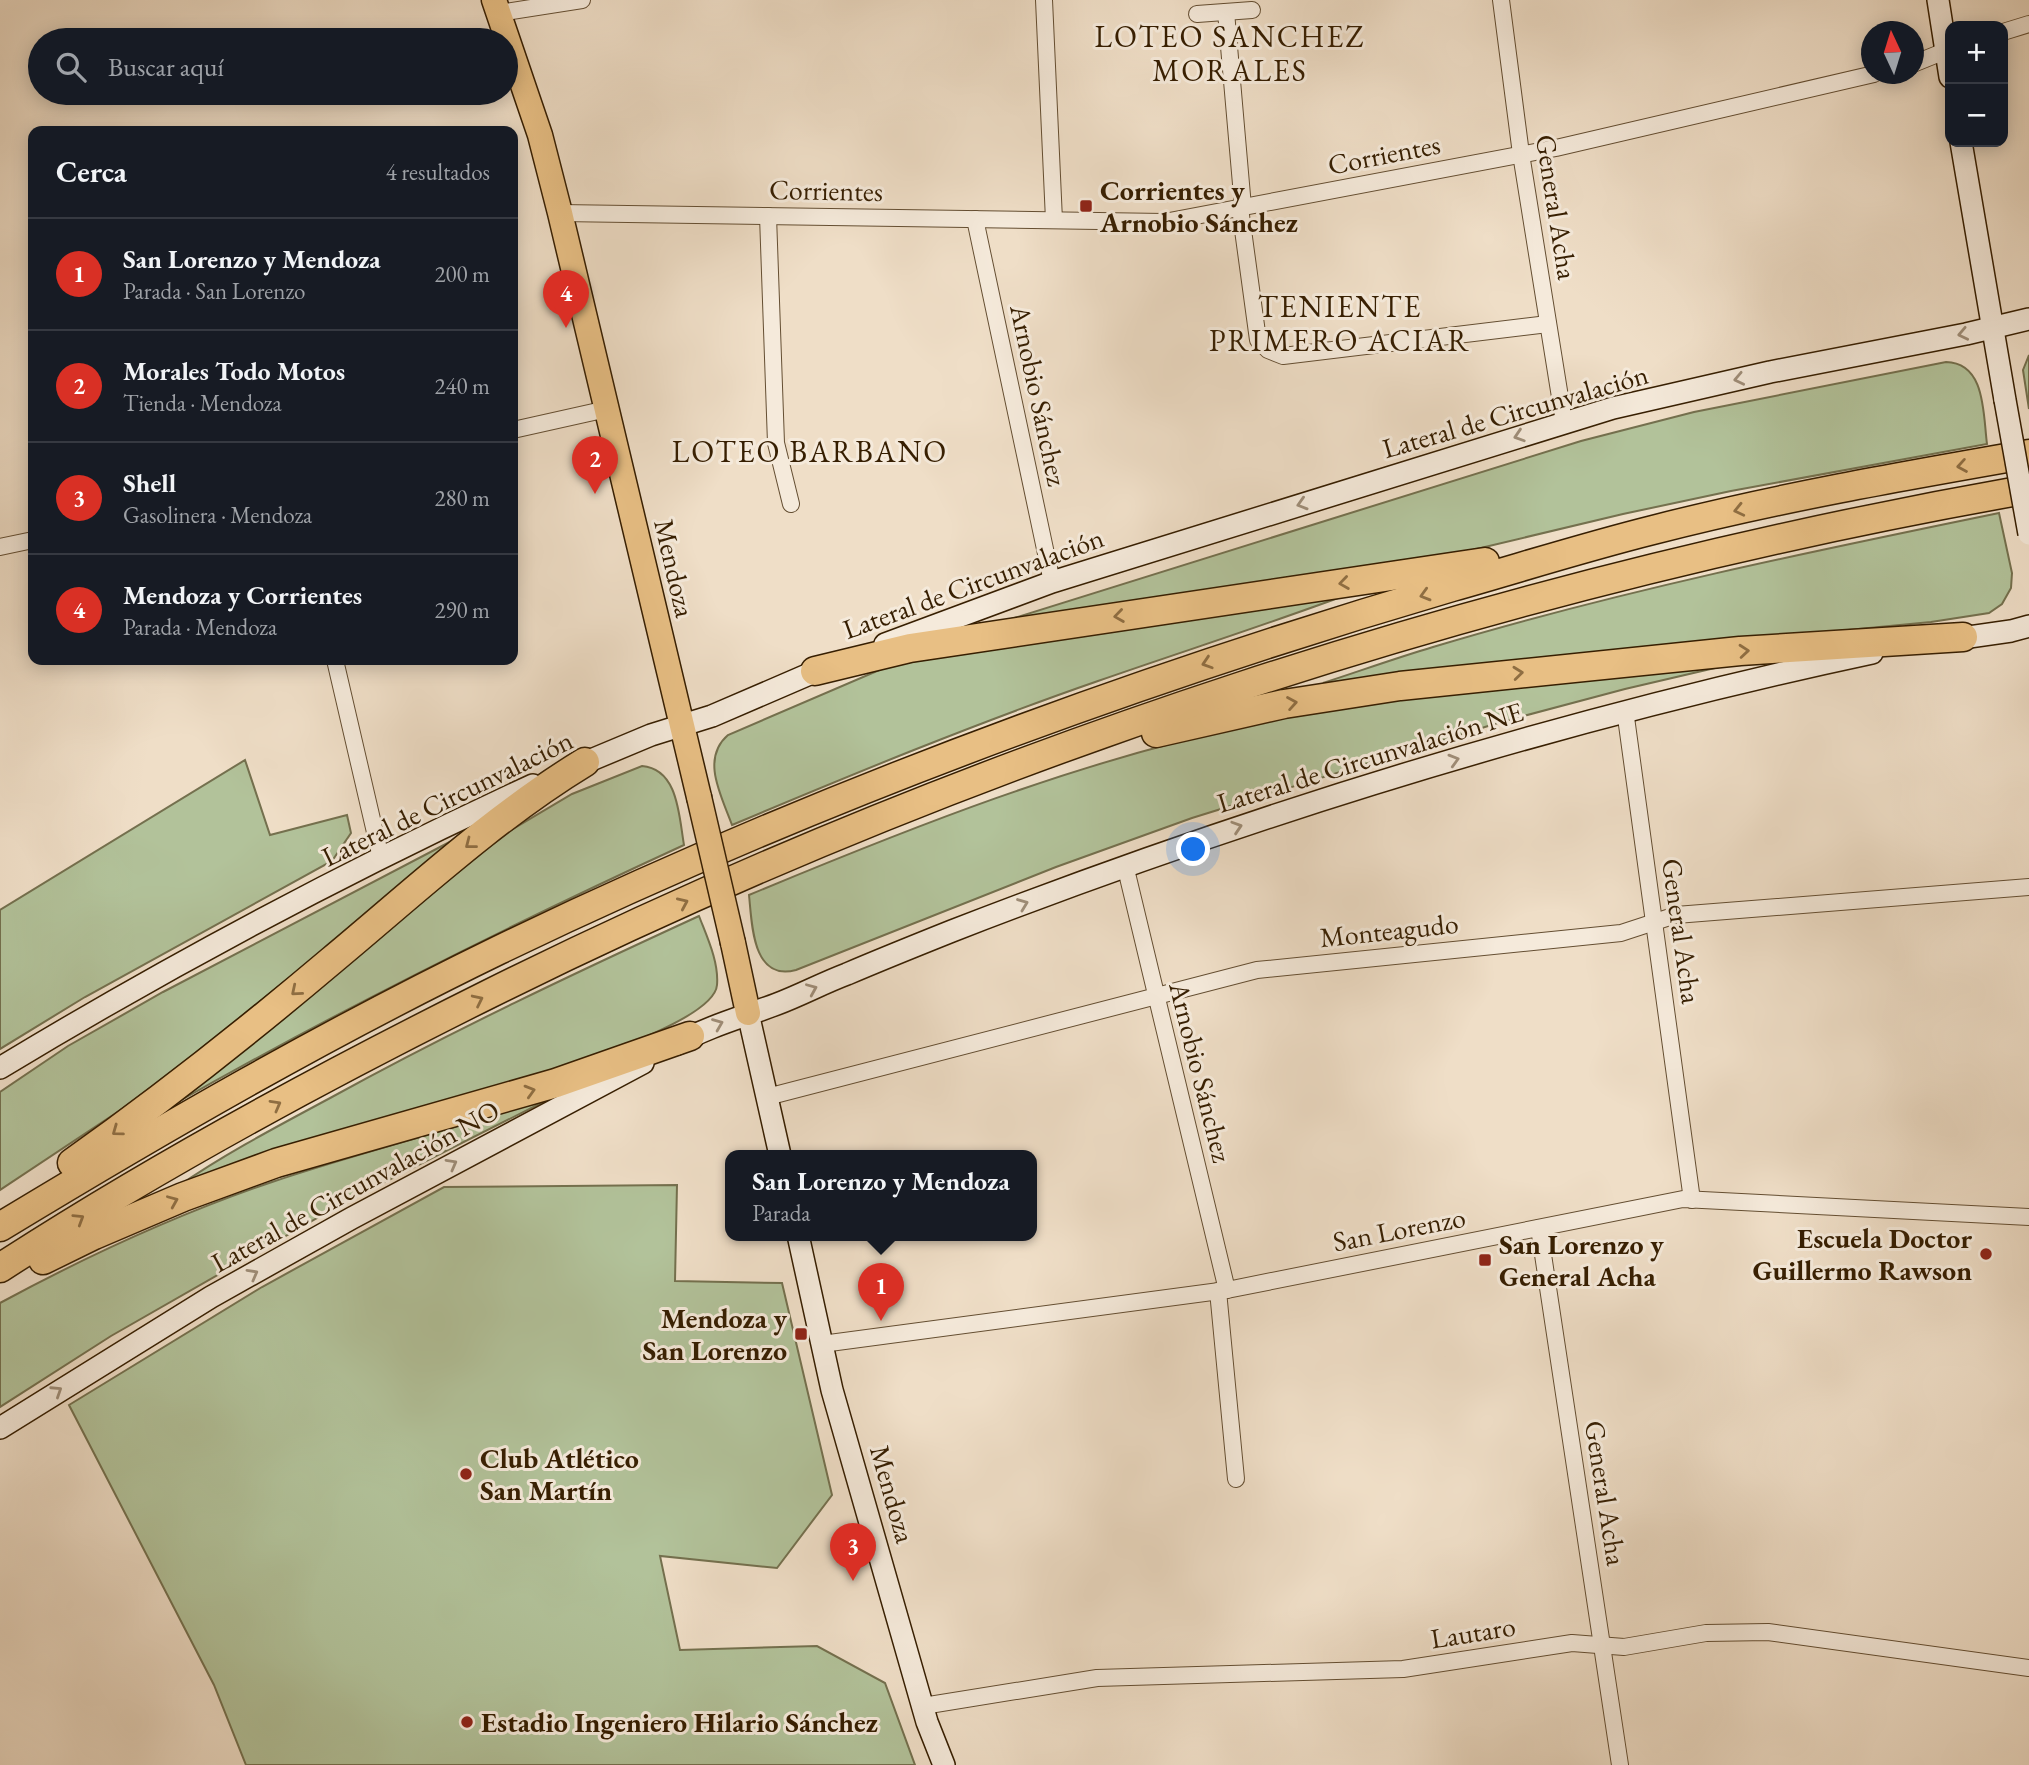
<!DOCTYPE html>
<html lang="es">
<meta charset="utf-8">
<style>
:root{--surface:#171b24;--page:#20242c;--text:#f1f3f6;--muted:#9ea1a6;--line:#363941;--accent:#d93025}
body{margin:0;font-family:"EB Garamond",serif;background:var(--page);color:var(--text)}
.controls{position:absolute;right:21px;top:21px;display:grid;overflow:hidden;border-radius:14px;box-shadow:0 4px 18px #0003}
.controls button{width:63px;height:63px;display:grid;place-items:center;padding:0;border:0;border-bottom:2px solid var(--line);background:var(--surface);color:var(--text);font:35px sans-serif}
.compass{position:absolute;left:1861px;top:21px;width:63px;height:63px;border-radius:50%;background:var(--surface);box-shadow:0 4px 18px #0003;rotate:356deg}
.you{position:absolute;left:1194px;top:850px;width:24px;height:24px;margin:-18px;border:5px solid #fff;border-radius:50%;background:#1a73e8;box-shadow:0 0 0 10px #1a73e833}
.badge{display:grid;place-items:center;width:46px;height:46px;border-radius:50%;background:var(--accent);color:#fff;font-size:23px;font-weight:700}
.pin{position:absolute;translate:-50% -58px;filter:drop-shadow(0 2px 4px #0008)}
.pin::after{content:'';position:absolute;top:37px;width:24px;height:21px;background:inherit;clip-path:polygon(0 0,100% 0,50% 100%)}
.popup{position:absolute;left:725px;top:1150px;width:312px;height:91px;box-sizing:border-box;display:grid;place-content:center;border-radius:14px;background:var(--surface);filter:drop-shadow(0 2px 5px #0005);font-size:23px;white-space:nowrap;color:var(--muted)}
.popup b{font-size:26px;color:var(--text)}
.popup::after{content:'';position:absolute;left:50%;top:100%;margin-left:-14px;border:14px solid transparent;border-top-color:var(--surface)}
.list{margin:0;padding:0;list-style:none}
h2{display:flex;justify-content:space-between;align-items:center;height:91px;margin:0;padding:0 28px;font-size:30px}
h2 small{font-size:23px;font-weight:400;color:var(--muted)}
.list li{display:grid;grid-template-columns:46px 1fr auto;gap:21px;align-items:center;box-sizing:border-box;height:112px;padding:0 28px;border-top:2px solid var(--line)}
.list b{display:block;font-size:26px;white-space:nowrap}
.list p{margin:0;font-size:23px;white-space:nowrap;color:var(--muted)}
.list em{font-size:23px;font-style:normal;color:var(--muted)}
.icon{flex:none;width:38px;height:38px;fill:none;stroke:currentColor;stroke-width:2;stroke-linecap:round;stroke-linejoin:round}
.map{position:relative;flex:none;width:2029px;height:1765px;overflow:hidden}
.search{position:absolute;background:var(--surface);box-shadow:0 4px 18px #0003;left:28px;top:28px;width:490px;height:77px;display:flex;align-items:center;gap:18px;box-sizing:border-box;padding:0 24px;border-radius:38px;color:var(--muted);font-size:26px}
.panel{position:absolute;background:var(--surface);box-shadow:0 4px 18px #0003;left:28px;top:126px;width:490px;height:539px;border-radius:14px}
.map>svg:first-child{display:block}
</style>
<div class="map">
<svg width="2029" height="1765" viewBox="0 0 2029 1765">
<rect width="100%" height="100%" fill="#efdec7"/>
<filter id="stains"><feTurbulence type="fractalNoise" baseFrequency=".00286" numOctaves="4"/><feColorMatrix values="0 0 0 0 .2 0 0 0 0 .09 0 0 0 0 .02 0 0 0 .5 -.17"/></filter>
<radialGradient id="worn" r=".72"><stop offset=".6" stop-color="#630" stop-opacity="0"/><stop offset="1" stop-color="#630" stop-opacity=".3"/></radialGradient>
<g fill="#b2c29a" stroke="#74704e" stroke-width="2">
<polygon points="2029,355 2029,409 2023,370"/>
<path d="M1946,362c40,1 37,52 41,82l-256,47 -108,23 -155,37 -489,78 602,-188 113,-29z"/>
<path d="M1999,513l13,60 -1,15 -9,16 -13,9 -58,9 -323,31 -285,30c37,-12 73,-25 110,-36 186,-56 376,-95 566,-134z"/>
<path d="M1349,594c-83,31 -168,58 -251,87 -124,43 -245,93 -366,144 -10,-28 -32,-66 -4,-90l163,-70z"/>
<path d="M1732,664l-107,25 -124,33 -309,96 -136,49 -260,103c-44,12 -44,-47 -47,-75 163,-68 327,-133 500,-170 159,-34 322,-44 483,-61z"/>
<polygon points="245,760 270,835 347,815 351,833 332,861 85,997 0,1049 0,910"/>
<path d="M642,766c37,3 37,52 42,79 -176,81 -347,166 -515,262l339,-275 64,-38z"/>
<polygon points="463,835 384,902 184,1062 122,1109 0,1190 0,1092 68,1046 163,992"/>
<path d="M699,916c8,21 20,46 18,69 -2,26 -77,54 -99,64l-441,138c49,-34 103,-62 155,-90 120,-66 243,-124 367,-181z"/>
<path d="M561,1093l-214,108 -236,135 -111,71v-104c87,-47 178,-89 272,-121 95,-32 193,-55 289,-89z"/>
<polygon points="677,1185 675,1281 782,1283 832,1495 777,1568 660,1556 680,1650 817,1646 885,1683 915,1765 246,1765 214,1685 69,1405 262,1287 444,1187"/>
</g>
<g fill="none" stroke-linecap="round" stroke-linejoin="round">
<g stroke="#644e32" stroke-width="18">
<g id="street">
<polyline points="1044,0 1054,220"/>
<polyline points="1501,0 1521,154 1564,422"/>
<polyline points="1226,12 1243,207"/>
<polyline points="499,13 582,0"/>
<polyline points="1197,14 1252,10"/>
<polyline points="2003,32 2029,24"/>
<polyline points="1913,64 1950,49"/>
<polyline points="1240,208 1258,340 1268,350 1283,356 1548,324"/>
<polyline points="560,213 1164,222 1556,148 1874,74"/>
<polyline points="768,216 776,443 791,504"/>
<polyline points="975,219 1052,582"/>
<polyline points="513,430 607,409"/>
<polyline points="0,547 33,540"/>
<polyline points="335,660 381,858"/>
<polyline points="1625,710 1692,1200"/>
<polyline points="1125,865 1227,1290"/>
<polyline points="767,1097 1257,970 1621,933 1676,915 2029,887"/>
<polyline points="1539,1228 1620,1765"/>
<polyline points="1218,1291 1236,1479"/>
<polyline points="822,1344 1227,1290 1683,1199 2029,1217"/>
<polyline points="923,1706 1097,1678 1403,1669 1572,1643 1624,1647 1706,1633 1768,1632 2029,1668"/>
</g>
</g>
<g stroke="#361e01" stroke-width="24">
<g id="secondary">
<polyline points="1938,0 1950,77"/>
<polyline points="1961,142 2005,400"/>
<polyline points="1948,640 2011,631 2029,626"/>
<polyline points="885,644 1052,582 1613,408 1770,372 1966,334 2029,319"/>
<polyline points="572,768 651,735 712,716 828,666"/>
<polyline points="748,1013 780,1155"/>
<path d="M677,1044c32,-18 66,-27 100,-40 24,-9 46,-21 70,-30 35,-15 70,-29 105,-43 299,-116 606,-211 920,-278"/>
<path d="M0,1068c172,-104 351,-199 533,-283"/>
<polyline points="798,1235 832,1390 927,1722 944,1765"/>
<polyline points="0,1428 211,1297 352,1218 643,1063"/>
</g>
</g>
<g stroke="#361e01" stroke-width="27">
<g id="primary">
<polyline points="494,0 540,135 560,213 699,797"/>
<polyline points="733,943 748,1013"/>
</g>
</g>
<g stroke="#361e01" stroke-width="31">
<g id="highway">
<polyline points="815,671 910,648 1485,562"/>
<polyline points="1156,733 1284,704 1400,686 1740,651 1963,637"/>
<path d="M72,1163c90,-64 175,-131 259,-202 83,-69 162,-143 254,-199"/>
<path d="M0,1227c163,-99 328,-194 499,-277 307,-148 626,-267 953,-363 67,-19 133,-40 201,-57 124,-32 250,-54 376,-76"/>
<polyline points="43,1260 94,1235 183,1197 276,1163 556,1083 690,1036"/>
<path d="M0,1268c157,-102 322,-191 489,-274 485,-241 1007,-411 1540,-505"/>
</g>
</g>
<use href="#street" stroke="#f5eadb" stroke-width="16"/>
<use href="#secondary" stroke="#f5eadb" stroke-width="21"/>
<use href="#primary" stroke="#e8bf84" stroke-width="24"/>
<use href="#highway" stroke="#e8bf84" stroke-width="28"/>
<g stroke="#361e01" stroke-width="24" stroke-linecap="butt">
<polyline id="secondary-bridge" points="2005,400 2029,534"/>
</g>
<g stroke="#361e01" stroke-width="27" stroke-linecap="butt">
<polyline id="primary-bridge" points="699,797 733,943"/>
</g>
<use href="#secondary-bridge" stroke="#f5eadb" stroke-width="21"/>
<use href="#primary-bridge" stroke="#e8bf84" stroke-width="24"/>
</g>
<defs><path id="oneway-chevron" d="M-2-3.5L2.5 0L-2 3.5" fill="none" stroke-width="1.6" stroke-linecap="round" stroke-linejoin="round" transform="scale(1.75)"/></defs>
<g stroke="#9f8e79">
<use href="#oneway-chevron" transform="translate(1963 334) rotate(168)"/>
<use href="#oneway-chevron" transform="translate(1739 379) rotate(168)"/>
<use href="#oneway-chevron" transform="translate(1519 436) rotate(162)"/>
<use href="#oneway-chevron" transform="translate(1302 504) rotate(163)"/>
<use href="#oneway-chevron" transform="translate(1454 760) rotate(-16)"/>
<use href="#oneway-chevron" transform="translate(1237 827) rotate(-18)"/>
<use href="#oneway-chevron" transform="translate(1023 904) rotate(-21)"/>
<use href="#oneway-chevron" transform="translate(812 989) rotate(-23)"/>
<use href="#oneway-chevron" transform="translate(718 1024) rotate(-22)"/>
<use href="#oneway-chevron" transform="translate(452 1164) rotate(-29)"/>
<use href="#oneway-chevron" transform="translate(253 1274) rotate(-29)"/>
<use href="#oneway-chevron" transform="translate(57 1391) rotate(-33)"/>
</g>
<g stroke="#8f6e42">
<use href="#oneway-chevron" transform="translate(1962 466) rotate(170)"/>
<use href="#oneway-chevron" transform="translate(1739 510) rotate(167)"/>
<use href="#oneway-chevron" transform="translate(1344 583) rotate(172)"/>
<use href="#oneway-chevron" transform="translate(1425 595) rotate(164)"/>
<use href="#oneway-chevron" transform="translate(1119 616) rotate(172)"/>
<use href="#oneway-chevron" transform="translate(1744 651) rotate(-5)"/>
<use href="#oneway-chevron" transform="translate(1207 663) rotate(162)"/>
<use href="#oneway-chevron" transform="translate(1518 673) rotate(-6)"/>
<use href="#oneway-chevron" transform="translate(1292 703) rotate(-10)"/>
<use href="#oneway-chevron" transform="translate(470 844) rotate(142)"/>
<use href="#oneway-chevron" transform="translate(683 903) rotate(-24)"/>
<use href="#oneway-chevron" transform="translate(296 991) rotate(140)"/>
<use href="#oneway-chevron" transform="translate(478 1000) rotate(-26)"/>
<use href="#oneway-chevron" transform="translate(530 1091) rotate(-16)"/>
<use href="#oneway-chevron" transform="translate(276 1105) rotate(-29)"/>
<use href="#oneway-chevron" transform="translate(117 1131) rotate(144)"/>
<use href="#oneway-chevron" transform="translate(173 1201) rotate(-23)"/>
<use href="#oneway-chevron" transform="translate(79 1219) rotate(-32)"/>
</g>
<g fill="#8f2418" stroke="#f5eadb" stroke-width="2.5">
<rect x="1079" y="199" width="14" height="14" rx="3.5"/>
<circle cx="1986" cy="1254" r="7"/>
<rect x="1478" y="1253" width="14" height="14" rx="3.5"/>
<rect x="794" y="1327" width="14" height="14" rx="3.5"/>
<circle cx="466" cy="1474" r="7"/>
<circle cx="467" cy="1722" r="7"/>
</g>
<g text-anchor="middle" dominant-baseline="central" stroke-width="6" stroke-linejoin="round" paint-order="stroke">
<g font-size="28" fill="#361e01" stroke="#f5eadb">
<text transform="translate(1384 154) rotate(-11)">Corrientes</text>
<text transform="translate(826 190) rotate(1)">Corrientes</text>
<text transform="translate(1557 207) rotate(81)">General Acha</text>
<text transform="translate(1039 395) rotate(78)">Arnobio Sánchez</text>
<text transform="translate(1515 411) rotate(-16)">Lateral de Circunvalación</text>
<text transform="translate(675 568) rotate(77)">Mendoza</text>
<text transform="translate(973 583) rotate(-20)">Lateral de Circunvalación</text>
<text transform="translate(1370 757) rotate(-17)">Lateral de Circunvalación NE</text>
<text transform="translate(447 798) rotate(-26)">Lateral de Circunvalación</text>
<text transform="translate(1389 930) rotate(-6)">Monteagudo</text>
<text transform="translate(1682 931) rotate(82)">General Acha</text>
<text transform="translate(1201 1072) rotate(76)">Arnobio Sánchez</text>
<text transform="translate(355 1186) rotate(-29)">Lateral de Circunvalación NO</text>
<text transform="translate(1399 1229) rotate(-11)">San Lorenzo</text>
<text transform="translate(1606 1493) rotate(81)">General Acha</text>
<text transform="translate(893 1494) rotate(74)">Mendoza</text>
<text transform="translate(1473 1632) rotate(-9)">Lautaro</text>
</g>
<g font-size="28" font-weight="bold" fill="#361e01" stroke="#f5eadb" text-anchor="start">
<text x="1100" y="190">Corrientes y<tspan x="1100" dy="32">Arnobio Sánchez</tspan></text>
<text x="1972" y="1238" text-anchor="end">Escuela Doctor<tspan x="1972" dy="32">Guillermo Rawson</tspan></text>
<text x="1499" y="1244">San Lorenzo y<tspan x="1499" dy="32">General Acha</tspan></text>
<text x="787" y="1318" text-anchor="end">Mendoza y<tspan x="787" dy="32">San Lorenzo</tspan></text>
<text x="480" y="1458">Club Atlético<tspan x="480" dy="32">San Martín</tspan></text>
<text x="481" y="1722">Estadio Ingeniero Hilario Sánchez</text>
</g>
<g font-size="30" letter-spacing="2" fill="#361e01" stroke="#f5eadb">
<text x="1230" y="36">LOTEO SANCHEZ<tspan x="1230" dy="34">MORALES</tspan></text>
<text x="1340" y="306">TENIENTE<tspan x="1340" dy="34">PRIMERO ACIAR</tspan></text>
<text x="810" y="451">LOTEO BARBANO</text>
</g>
</g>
<rect width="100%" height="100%" filter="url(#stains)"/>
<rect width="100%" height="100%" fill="url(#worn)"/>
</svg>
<div class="controls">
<button>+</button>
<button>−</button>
</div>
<svg class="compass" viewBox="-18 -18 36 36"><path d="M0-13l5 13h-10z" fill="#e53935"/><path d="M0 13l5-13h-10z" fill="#9ea1a6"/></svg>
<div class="you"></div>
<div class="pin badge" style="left:881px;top:1321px">1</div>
<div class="popup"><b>San Lorenzo y Mendoza</b>Parada</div>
<div class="pin badge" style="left:595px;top:494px">2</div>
<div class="pin badge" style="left:853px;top:1581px">3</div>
<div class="pin badge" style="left:566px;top:328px">4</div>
<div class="search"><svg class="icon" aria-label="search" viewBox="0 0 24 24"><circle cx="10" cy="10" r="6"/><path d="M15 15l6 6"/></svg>Buscar aquí</div>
<section class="panel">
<h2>Cerca<small>4 resultados</small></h2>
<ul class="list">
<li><span class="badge">1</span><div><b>San Lorenzo y Mendoza</b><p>Parada · San Lorenzo</p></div><em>200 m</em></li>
<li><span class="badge">2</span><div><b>Morales Todo Motos</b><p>Tienda · Mendoza</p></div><em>240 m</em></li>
<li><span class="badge">3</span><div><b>Shell</b><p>Gasolinera · Mendoza</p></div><em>280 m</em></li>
<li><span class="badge">4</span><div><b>Mendoza y Corrientes</b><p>Parada · Mendoza</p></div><em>290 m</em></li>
</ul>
</section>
</div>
